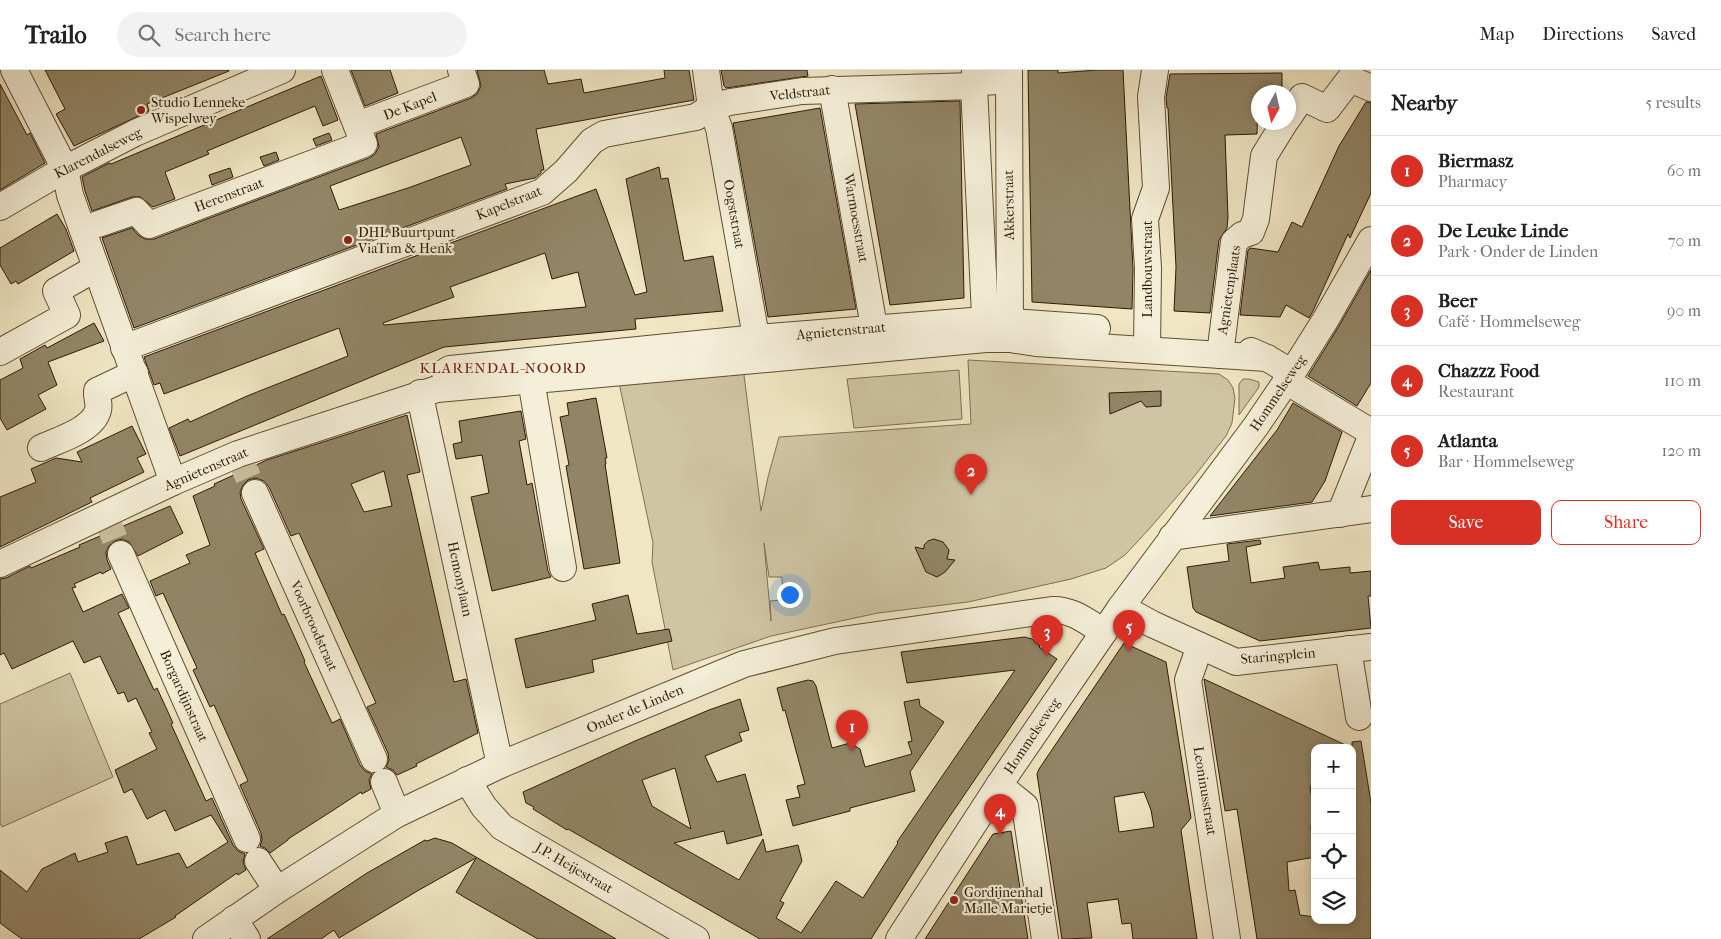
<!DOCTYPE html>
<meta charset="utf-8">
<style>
:root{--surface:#fff;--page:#f2f2f2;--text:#202124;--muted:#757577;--line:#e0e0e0;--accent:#d93025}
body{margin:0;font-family:"IM FELL French Canon",serif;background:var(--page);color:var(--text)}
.controls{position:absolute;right:15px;bottom:15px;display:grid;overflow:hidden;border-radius:10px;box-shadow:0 2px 8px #0003}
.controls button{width:45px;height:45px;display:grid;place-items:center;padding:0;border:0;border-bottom:1px solid var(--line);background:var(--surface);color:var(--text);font:25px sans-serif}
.compass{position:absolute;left:1251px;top:15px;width:45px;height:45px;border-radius:50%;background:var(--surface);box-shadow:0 2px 8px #0003;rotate:188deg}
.you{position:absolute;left:789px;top:524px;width:18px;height:18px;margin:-12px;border:4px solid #fff;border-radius:50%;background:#1a73e8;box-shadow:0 0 0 8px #1a73e833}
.badge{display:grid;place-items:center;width:32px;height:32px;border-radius:50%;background:var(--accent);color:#fff;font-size:16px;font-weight:700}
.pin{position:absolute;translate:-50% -41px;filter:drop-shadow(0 1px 2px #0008)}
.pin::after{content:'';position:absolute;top:26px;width:18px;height:15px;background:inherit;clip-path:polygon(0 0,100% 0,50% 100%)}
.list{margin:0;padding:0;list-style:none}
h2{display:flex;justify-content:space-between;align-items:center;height:65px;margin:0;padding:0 20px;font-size:21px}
h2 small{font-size:16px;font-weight:400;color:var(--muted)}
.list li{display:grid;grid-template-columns:32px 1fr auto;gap:15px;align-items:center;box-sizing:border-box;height:70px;padding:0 20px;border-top:1px solid var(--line)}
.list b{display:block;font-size:19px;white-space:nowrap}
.list p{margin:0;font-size:16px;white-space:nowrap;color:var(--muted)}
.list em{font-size:16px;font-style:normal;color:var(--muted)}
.actions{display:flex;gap:10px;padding:15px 20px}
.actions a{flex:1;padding:11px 0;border:1px solid var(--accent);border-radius:10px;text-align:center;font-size:18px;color:var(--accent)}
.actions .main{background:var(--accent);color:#fff}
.icon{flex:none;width:28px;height:28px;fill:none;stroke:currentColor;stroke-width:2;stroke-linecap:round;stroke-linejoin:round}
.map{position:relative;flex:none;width:1371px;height:869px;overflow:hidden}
header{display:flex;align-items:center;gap:30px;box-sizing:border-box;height:70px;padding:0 25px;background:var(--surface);border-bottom:1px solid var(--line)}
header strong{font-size:24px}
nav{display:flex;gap:28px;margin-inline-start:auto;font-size:18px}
.search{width:350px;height:45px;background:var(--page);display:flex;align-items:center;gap:12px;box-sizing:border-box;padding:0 18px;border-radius:28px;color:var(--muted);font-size:19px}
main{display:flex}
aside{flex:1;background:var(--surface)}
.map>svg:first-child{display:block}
</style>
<header>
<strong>Trailo</strong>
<div class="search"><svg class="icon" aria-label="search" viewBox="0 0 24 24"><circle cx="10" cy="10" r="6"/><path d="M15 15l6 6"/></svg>Search here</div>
<nav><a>Map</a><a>Directions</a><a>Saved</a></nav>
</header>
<main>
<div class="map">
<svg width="1371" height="869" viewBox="0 0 1371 869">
<rect width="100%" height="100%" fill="#f0e6c4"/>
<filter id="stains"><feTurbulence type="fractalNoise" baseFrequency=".004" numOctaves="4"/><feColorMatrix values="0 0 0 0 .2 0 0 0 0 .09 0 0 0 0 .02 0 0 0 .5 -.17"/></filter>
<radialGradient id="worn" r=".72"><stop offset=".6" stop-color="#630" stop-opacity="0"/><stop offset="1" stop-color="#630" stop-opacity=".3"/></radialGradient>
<g fill="#cfc4a3" stroke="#7e7053" fill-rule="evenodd">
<path d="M968,290l251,14 9,6 5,8 2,10 -3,25 -6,13 -33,42 -43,50 -25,27 -19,13 -35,11 -103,23 -90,11 -107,23 -98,34 -21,-108 1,-19 -35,-165 125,-11 18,144 7,-34 11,-40 192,-13zM764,473l5,34h13l1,23 -13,1 1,20z"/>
<polygon points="959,300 962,349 854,358 847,309"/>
<polygon points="1243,309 1249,309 1259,312 1259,317 1239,345 1239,314"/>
<polygon points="70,603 113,707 2,757 0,753 0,634"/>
</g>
<g fill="#928567" stroke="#2d1c03" fill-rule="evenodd">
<polygon points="45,0 229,0 229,1 147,34 149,41 74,76 56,44 65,39"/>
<polygon points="351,0 390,0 398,23 365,36"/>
<path d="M477,0h67l4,14 33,-5 3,14 81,-15 -1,-8h25l5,30 -158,29 8,41h-3v3l-6,5 -30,6 2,5 -373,139 -32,-90 30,-10 6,7 7,4h9l215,-81 6,-4 4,-7 -3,-13 95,-36 6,-4 4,-8zM461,67l10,28 -63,23 -69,22 -9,-24z"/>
<polygon points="721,0 807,0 808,6 726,18 724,16"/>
<polygon points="1028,0 1058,0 1058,3 1097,0 1123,0 1133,199 1132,239 1032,232"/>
<polygon points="1282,3 1282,22 1258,22 1257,64 1225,65 1228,147 1227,158 1219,170 1210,243 1174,241 1176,197 1168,38 1167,38 1166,28 1170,4"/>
<polygon points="321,6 338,50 323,56 315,36 207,81 209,84 165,102 175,129 153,137 140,127 132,127 92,141 85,121 82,107 109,93 111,94"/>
<polygon points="0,14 27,65 30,63 45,93 0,120"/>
<polygon points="960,31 964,228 890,235 855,34"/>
<polygon points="1366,32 1371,33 1371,123 1350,168 1348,164 1313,241 1309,248 1286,235 1280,247 1240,245 1248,180 1250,178 1278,182 1292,152 1302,157 1339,76"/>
<polygon points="820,38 856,239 768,247 733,53"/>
<polygon points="329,63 332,70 316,76 313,69"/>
<polygon points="276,82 279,90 264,96 260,87"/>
<path d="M659,97l2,12 7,-1 16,83 29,-5 10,55 -88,8 1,10 -192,18 -264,109 -11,-28 19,-9 2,3 57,-26 101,-40 -9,-28 -175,66 -4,-11 -6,2 -10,-28 452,-168 39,106 12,-3 -21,-113zM545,183l7,26 26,-7 8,35 -202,18 -1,-2 71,-26 -4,-10z"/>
<polygon points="230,98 233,107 212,115 209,105"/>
<polygon points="57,144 66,159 74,181 18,214 16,211 11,214 0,195 0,178"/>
<polygon points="1371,200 1371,313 1357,336 1308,306 1339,256"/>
<polygon points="94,253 104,271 48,292 57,315 38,325 46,339 7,360 0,348 0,310 23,298 20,289 45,275 47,278"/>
<polygon points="1161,321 1161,336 1146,337 1141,331 1110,344 1109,323"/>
<polygon points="596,328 607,388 605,388 606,394 605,394 620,493 584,499 566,396 569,395 560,347 569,345 567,333"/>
<polygon points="1293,333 1342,362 1325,411 1312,432 1210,446 1277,360"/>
<polygon points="521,341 526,369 519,371 527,415 532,413 548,501 551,507 492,521 471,427 489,423 482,385 456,389 453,374 462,372 459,351"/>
<path d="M407,345l13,57 -13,3 4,16 43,191 12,-3 12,54 -62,31 1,2 -20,9 -4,-5 -7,-3 3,-7 -1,-7 -21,-46 9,-4 -77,-170 -8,3 -22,-49 -5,-6 -8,-3 -8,2 -5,5 -3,7 1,7 23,50 -9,4 27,62 2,-1 14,31 7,16 -1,1 28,61 8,-4 20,46 5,6 7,3 -3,6 2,9 -9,5 -1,-2 -29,19 -44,28v1l-18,13 -5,-5 -5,-2 2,-6 -1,-7 -21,-48 8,-4 -34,-76 -4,2 -17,-37 4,-2 -34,-75 -7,3 -6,-15 40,-18 -4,-8 24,-10 -17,-49 22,-10 -1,-2 53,-24zM384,401l8,35 -28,6 -13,-28z"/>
<polygon points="132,356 146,384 137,388 144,402 90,428 92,432 0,477 0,427 34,413 36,412 31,399 56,388 82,392 77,382"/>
<polygon points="170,436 183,463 138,486 129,472 122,469 115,471 109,476 106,482 107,490 111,499 102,504 101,502 74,514 76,517 72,518 83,542 122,524 129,538 118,543 154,620 157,618 173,653 171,654 206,731 212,728 233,775 238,781 245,784 243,792 246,800 238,805 237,803 175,846 176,847 139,869 22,869 0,853 0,800 27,822 42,799 75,783 78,792 108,782 105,773 127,766 137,795 179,783 187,798 228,772 211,745 175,761 165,740 147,749 132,719 124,723 115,700 157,679 149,663 152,662 136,628 128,632 124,622 118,624 100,586 84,593 73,571 12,599 4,583 0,585 0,509 6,508 30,496 31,498 80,477 79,475"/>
<polygon points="934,469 943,472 949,480 947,489 955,490 945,502 937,507 926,502 915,477 924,479 924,475 928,471"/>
<polygon points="1260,470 1261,474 1246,477 1251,513 1285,508 1283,497 1318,492 1320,500 1350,497 1350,503 1371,501 1371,526 1368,526 1371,558 1260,571 1196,542 1193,538 1187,497 1229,491 1227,474"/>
<polygon points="628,525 637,564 669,559 672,571 592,590 594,602 526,618 515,569 596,550 592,534"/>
<path d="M1025,567l7,2 8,7 -1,1 18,12 -118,173 -68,107h-111l-192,-110 -1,1 -34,-21 1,-2 -8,-4 -3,-11 9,-4 103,-47 74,-31 31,-11 9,31 -10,3 3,8 -37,15 12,26 28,-8 17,61 -35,9 -3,-13 -50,12 65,37 24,-41 3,13 32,-7 4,16 -22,40 4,2 -8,15 25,15 35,-52 27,17 35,-55 -1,-1 118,-172 -108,13 -6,-31zM675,698l16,61 -39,-23 -10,-26z"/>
<path d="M1124,573l42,19 25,156 -10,12 16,109h-64l-2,-16 -9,1 -4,-25 -31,4 5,35 -30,1 -25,-165 2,-5zM1144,722l7,18 3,17 -35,5 -5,-35z"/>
<path d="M1204,609l148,69v-6l9,-1 10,62v136h-114l-20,-130 -12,2zM1315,678h37v159l2,13h-39v-3l-15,-2 -5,-25 -6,1 -2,-29 28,-5 -4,-28v-4l4,-1v-3l-5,-35 5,3z"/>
<polygon points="808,610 813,611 816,616 832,678 850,673 860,679 865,697 912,684 908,672 912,671 904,632 919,629 920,636 944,652 910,702 915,721 850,738 850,741 793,756 786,730 800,727 797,716 805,714 785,640 783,641 777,618"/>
<polygon points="1011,761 1028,869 925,869 993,764"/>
<polygon points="435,768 452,773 616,869 538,869 464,827 456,822 476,788 419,820 339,868 334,860 321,869 267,869 367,803 425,770 427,771"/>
</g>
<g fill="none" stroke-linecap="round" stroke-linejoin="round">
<g stroke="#c9be9d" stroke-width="26" stroke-dasharray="26 13" stroke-linecap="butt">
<polyline points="238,384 255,423"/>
<polyline points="105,445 121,484"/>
</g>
<g stroke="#5e4e33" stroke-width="28">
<g id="minor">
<polyline points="14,0 65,99 70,125 83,161 173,412"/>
<polyline points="706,0 711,37 719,58 759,284"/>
<polyline points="975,0 974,16 986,266"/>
<polyline points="1009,0 1010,269"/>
<polyline points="832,19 877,274"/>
<polyline points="1288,48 1302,27 1327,39 1350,9 1371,18"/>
<polyline points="368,51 466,14 461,0"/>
<polyline points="0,137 65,99 135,63 282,0"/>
<polyline points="98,154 136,141 149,155 364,74 335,0"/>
<polyline points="124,278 542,122 566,101 592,71 604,64 696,47 711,37 730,32 802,21 974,16 983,12 1009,10"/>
<polyline points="1147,279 1148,198 1145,149 1156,118 1151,27 1155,0"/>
<polyline points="1251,281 1267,288 1292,303"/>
<polyline points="0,282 67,245 56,221 96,198"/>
<polyline points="1220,285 1234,172 1242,165 1251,162 1256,149 1264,86 1285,52"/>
<polyline points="445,302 450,299 757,268 985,250 1097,258"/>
<polyline points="531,310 563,498"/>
<polyline points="1286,311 1371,362"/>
<polyline points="420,323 423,340 500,695"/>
<path d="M41,378c17,-8 52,-18 57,-38 2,-7 -2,-12 -1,-19l38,-18"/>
<polyline points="255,423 374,689"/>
<polyline points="1340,444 1371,367"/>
<polyline points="1172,467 1371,439"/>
<polyline points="121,484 247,769"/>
<polyline points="0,494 173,412 238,384 437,319 986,269 1010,269 1036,273 1267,288"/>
<polyline points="1121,537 1152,554 1236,592 1371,577"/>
<polyline points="1200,576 1188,610 1227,869"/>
<polyline points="1348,579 1359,647"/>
<polyline points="467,710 484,737 502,757 696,869"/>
<polyline points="384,712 397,744"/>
<polyline points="999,715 1025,736 1045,869"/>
<polyline points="258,791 277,820"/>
<polyline points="234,849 247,869"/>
<path d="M206,869l71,-49 120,-76 103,-49 244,-101 91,-23 217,-31c20,-1 35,12 52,22"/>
<polyline points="899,869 999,715 1121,537 1256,356 1292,303 1326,249 1371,170"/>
</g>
</g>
<use href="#minor" stroke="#f5efd9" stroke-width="26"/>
</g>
<g fill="#8f2418" stroke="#f5efd9" stroke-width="2">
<circle cx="141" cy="40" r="5"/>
<circle cx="348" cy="170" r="5"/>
<circle cx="954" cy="830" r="5"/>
</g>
<g text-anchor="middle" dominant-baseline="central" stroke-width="4.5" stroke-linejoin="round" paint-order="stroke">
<g font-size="14" fill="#2d1c03" stroke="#f5efd9">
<text transform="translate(800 23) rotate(-6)">Veldstraat</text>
<text transform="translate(410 36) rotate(-21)">De Kapel</text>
<text transform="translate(98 83) rotate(-27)">Klarendalseweg</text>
<text transform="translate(229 125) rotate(-21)">Herenstraat</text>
<text transform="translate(509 133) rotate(-22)">Kapelstraat</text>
<text transform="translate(1009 135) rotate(-91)">Akkerstraat</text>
<text transform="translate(734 144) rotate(80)">Oogststraat</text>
<text transform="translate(856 148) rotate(80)">Warmoesstraat</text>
<text transform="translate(1147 199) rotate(-90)">Landbouwstraat</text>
<text transform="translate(1229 220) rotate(-81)">Agnietenplaats</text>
<text transform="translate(841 261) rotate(-5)">Agnietenstraat</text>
<text transform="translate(1278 323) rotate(-56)">Hommelseweg</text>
<text transform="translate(206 399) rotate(-23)">Agnietenstraat</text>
<text transform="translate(460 509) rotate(78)">Hemonylaan</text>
<text transform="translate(314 556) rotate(66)">Voorbroodstraat</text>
<text transform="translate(1278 586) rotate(-5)">Staringplein</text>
<text transform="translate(184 626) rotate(66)">Borgardijnstraat</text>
<text transform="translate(635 639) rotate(-23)">Onder de Linden</text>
<text transform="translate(1032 666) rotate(-56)">Hommelseweg</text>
<text transform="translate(1205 721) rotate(81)">Leoninusstraat</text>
<text transform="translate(574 798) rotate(30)">J.P. Heijestraat</text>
</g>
<g font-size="14" fill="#2d1c03" stroke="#f5efd9" text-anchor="start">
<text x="151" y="32">Studio Lenneke<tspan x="151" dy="16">Wispelwey</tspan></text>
<text x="358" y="162">DHL Buurtpunt<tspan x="358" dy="16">ViaTim &amp; Henk</tspan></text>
<text x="964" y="822">Gordijnenhal<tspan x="964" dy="16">Malle Marietje</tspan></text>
</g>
<g font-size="15" letter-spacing="1" fill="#7a1f14" stroke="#f5efd9">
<text x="503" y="298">KLARENDAL-NOORD</text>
</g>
</g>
<rect width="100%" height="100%" filter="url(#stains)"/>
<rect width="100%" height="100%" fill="url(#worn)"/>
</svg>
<div class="controls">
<button>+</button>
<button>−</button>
<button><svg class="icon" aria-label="locate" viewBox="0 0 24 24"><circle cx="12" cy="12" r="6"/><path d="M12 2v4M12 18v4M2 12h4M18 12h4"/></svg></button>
<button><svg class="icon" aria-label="layers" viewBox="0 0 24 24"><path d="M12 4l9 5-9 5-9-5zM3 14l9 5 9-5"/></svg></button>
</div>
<svg class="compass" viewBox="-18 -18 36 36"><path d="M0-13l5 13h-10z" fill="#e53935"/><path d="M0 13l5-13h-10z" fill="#757577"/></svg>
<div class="you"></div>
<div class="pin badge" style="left:852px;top:681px">1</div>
<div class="pin badge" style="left:971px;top:425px">2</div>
<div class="pin badge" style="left:1047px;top:586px">3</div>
<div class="pin badge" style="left:1000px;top:765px">4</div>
<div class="pin badge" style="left:1129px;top:581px">5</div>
</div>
<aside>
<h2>Nearby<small>5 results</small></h2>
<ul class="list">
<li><span class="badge">1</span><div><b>Biermasz</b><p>Pharmacy</p></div><em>60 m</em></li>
<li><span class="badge">2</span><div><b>De Leuke Linde</b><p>Park · Onder de Linden</p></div><em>70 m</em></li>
<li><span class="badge">3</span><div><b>Beer</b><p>Café · Hommelseweg</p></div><em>90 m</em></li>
<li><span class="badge">4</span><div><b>Chazzz Food</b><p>Restaurant</p></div><em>110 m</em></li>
<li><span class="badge">5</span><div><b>Atlanta</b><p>Bar · Hommelseweg</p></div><em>120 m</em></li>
</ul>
<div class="actions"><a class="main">Save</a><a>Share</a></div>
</aside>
</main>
